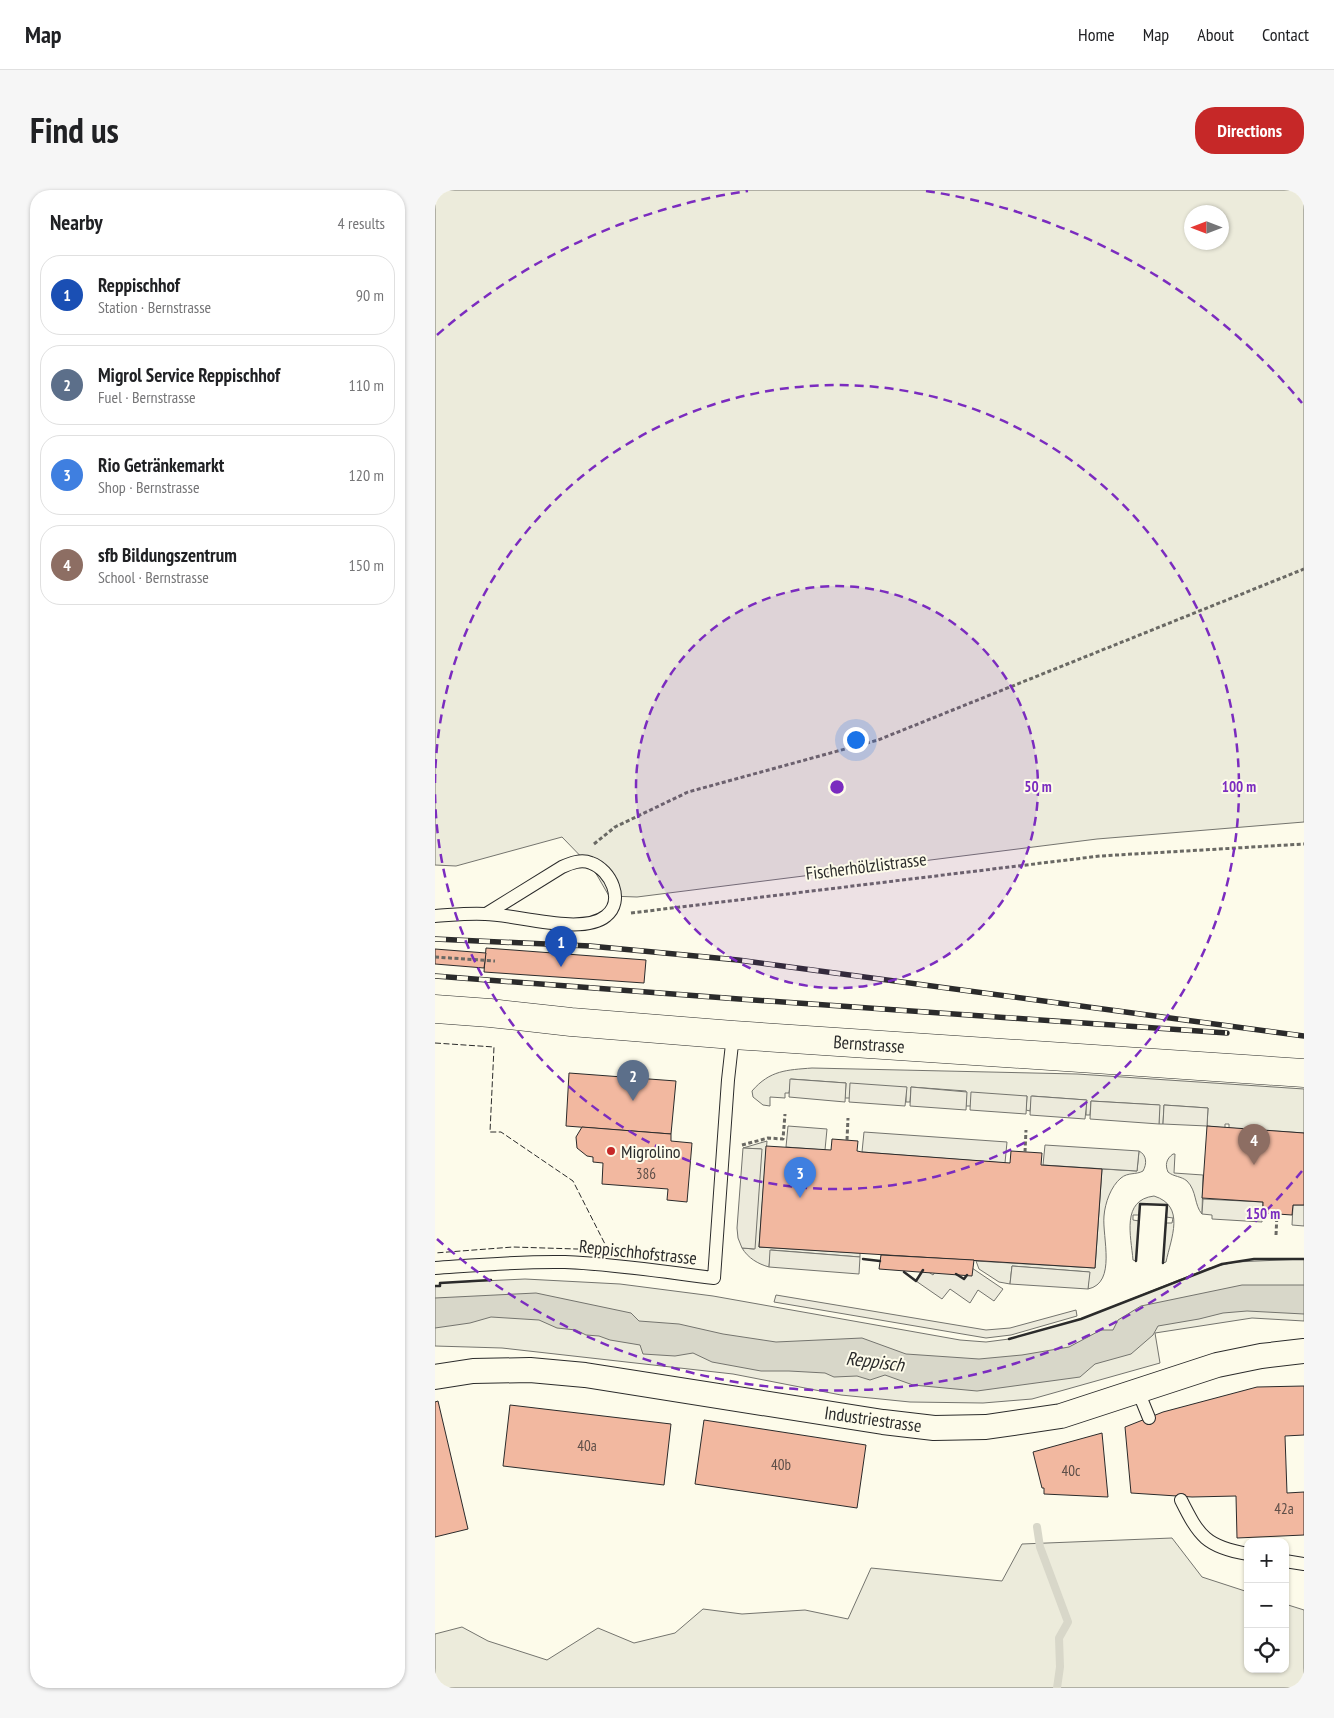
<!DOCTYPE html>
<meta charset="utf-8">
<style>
:root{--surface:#fff;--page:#f6f6f6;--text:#202124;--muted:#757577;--line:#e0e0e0;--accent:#c62828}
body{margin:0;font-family:"PT Sans Narrow",sans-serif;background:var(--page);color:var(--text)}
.controls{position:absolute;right:15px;bottom:15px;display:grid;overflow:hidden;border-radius:10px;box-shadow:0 1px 4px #0004}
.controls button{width:45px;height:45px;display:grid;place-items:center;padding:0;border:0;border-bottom:1px solid var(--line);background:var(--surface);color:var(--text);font:25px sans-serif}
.compass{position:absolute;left:749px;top:15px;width:45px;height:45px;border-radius:50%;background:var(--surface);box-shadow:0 1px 4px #0004;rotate:270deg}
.you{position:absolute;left:420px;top:549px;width:18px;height:18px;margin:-12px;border:4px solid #fff;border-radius:50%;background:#1a73e8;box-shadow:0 0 0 8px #1a73e833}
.badge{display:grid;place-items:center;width:32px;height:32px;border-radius:50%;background:var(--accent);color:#fff;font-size:16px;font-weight:700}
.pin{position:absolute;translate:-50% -41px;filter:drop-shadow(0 1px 2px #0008)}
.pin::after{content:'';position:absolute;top:26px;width:18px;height:15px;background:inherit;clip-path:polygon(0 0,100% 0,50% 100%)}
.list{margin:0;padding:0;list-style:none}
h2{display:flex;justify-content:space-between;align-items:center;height:65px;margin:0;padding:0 20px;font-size:21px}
h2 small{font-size:16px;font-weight:400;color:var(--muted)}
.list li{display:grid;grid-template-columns:32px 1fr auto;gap:15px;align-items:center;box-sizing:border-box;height:80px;margin:0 10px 10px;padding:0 10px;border:1px solid var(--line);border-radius:20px}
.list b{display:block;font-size:19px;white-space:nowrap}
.list p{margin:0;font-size:16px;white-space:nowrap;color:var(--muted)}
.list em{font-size:16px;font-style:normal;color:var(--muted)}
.icon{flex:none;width:28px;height:28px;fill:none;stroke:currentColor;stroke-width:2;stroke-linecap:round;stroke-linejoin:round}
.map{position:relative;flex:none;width:869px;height:1498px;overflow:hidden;border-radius:20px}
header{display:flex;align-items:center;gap:30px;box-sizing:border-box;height:70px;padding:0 25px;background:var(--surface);border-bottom:1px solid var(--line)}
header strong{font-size:24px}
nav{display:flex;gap:28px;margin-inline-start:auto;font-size:18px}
.intro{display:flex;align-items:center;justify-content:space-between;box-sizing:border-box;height:120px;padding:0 30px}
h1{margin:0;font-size:35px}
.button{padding:12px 22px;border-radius:20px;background:var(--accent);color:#fff;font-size:18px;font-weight:700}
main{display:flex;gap:30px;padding:0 30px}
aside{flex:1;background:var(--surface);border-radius:20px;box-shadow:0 1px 4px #0004}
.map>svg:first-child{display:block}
</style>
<header>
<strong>Map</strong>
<nav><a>Home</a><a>Map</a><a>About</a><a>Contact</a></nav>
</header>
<div class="intro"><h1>Find us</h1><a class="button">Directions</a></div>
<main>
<aside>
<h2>Nearby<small>4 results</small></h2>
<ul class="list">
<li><span class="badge" style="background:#1a4fb4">1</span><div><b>Reppischhof</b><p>Station · Bernstrasse</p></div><em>90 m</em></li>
<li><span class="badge" style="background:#5c6f8a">2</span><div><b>Migrol Service Reppischhof</b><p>Fuel · Bernstrasse</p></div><em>110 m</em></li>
<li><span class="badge" style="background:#3f7fe0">3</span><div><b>Rio Getränkemarkt</b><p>Shop · Bernstrasse</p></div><em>120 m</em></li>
<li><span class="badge" style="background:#8d6e63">4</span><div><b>sfb Bildungszentrum</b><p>School · Bernstrasse</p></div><em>150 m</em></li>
</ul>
</aside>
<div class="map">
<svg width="869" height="1498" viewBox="0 0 869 1498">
<rect width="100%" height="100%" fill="#fdfbea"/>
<g fill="#ecebdb" stroke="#74746e" fill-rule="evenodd">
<path d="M0,0h869v632l-207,17 -460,58 -28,-1 -15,-26 -32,-33 -106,29 -21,-1zM756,22h30v30h-30z"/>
<path d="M377,878l265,6 227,15v44l-75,-5v-4h-4v4l-18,-2 1,-18 -44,-3 -1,19h-4v-19l-68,-4 -1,14h-4v-15l-54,-4 -2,15 -4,-1 1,-14 -57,10h-4v-15l-55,-4 -1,15h-4v-15l-57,11h-4l1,-15 -55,-4 -2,14h-4v5l-15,-1v9l-7,-1 -10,-8 -1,-6c18,-21 35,-21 60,-23z"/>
<path d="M332,951l-8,106 101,6v4l-89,-7 -2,17c-11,-3 -21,-9 -27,-19l12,1 7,-100 -18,-1z"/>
<path d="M704,961c8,4 8,13 4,20 -7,4 -15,1 -22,7 -10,8 -16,25 -17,38 -2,21 13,67 -16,73l1,-17 -77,-6 -2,18 -11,-2 -20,-13 -3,-8 119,7 7,-99 35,2z"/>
<path d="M738,964h2l-1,19 29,2 -1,39c-8,-9 -5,-23 -15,-33 -6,-5 -13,-4 -19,-9 -3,-7 -2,-13 5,-18z"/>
<path d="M719,1006c32,10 17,42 12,66l-3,1 3,-40h6l1,-5 -7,-1 1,-12 -27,-1 -1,11h-6v5l6,1 -3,40 -3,-1c-2,-24 -12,-60 21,-64z"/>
<polygon points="869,1069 869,1131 817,1128 720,1143 725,1173 597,1209 548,1213 475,1212 406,1205 298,1184 67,1158 0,1156 0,1096 5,1096 5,1093 90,1089 185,1094 278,1106 525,1150 551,1152 574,1149 646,1129 774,1078 800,1072"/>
<polygon points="737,1348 767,1387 813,1402 813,1479 850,1479 850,1414 869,1420 869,1498 0,1498 0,1444 27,1437 53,1451 112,1470 163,1438 199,1453 240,1443 268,1419 307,1424 370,1420 413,1429 436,1378 567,1391 587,1354"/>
</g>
<g fill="#eceadb" stroke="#74746e">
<polygon points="355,889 411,893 410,912 354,907"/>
<polygon points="415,893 472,897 470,916 414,912"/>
<polygon points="476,897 532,902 531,920 475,916"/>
<polygon points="536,902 592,906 591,924 535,920"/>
<polygon points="596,906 652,910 650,929 595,925"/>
<polygon points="656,911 725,915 724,934 655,929"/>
<polygon points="729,915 773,918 772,936 728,934"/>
<polygon points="353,936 392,939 390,960 351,957"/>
<polygon points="429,942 572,952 570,973 427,962"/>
<polygon points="610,955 704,961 702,981 608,975"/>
<polygon points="308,958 327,959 320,1059 307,1058 303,1048 302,1038"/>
<polygon points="768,1009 828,1012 827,1032 777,1029 777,1025 767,1024"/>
<polygon points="858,1015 869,1015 869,1036 857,1035"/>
<polygon points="335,1060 425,1067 424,1084 334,1077"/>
<polygon points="506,1074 529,1089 537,1078 568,1099 559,1111 543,1100 535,1113 515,1099 507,1109 481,1091 489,1079 498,1085"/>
<polygon points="577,1076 655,1082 653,1099 575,1094"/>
<polygon points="341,1105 551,1140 575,1138 641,1120 642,1126 576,1145 551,1148 339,1112"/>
</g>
<polygon fill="#d8d7c9" stroke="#74746e" points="807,1095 869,1095 869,1124 812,1121 788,1123 764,1129 723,1136 718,1145 696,1164 660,1174 645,1187 542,1201 478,1195 450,1185 435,1190 422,1186 399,1187 390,1183 354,1181 326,1181 277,1172 258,1163 240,1166 208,1164 205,1155 175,1150 164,1146 151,1145 141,1140 122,1138 104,1130 56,1127 35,1133 0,1138 0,1108 101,1103 196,1123 204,1131 244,1134 288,1144 341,1152 427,1148 471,1164 544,1169 587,1165 634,1157 666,1140 678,1140 683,1130 706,1116"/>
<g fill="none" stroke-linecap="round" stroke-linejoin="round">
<polyline stroke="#d8d7c9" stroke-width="8" points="602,1337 605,1357 633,1432 624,1448 625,1477 622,1498"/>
</g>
<g fill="#f2b8a0" stroke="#2b2b2b">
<polygon points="51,758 211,770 209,793 49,782"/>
<polygon points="0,759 51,763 49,778 0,774"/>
<polygon points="134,883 241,891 236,944 131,936"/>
<polygon points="772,936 869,943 869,1015 858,1015 857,1025 828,1023 828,1012 767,1008"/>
<polygon points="147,937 236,944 236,951 257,953 252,1012 232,1010 233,999 167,994 168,973 158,972 158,967 152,966 142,958 141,947"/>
<polygon points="397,949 423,951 422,961 427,962 575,973 576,961 607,963 606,975 667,979 660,1078 324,1057 331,956 396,960"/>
<polygon points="446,1065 539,1070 537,1086 444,1079"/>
<polygon points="869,1196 869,1245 850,1246 852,1303 869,1302 869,1345 802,1348 801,1306 757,1307 696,1303 690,1237 728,1222 822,1197"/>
<polygon points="3,1211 33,1339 0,1347 0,1212"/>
<polygon points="75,1215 236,1234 229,1295 68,1276"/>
<polygon points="269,1230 431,1255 422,1318 260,1294"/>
<polygon points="667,1243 673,1307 609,1304 609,1298 607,1298 598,1262"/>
</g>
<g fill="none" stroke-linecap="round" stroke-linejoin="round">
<g stroke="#2b2b2b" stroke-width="14">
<g id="service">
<path d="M0,726c17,-1 33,-3 50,-2 30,0 97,22 121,2 19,-15 5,-46 -15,-53 -10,-4 -20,0 -29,4l-76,47"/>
<path d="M0,1078c43,-3 87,-7 130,-6 50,2 100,10 149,16l14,-198 5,-45"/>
<polyline points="703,1201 714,1228"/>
<path d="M746,1310c18,36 25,47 67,54"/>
<polyline points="850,1371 869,1374"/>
</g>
</g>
<g stroke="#2b2b2b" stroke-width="26">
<polyline id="minor" points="0,1187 38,1181 95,1180 150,1185 448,1232 499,1238 551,1237 626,1226 782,1175 826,1166 869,1161"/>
</g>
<g stroke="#2b2b2b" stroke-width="29">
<polyline id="primary" points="0,819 55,823 136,832 298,845 869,883"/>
</g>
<g stroke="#6a6964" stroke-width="3" stroke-dasharray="4 2.5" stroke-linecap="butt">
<polyline points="159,654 180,637 253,602 443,550 869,379"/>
<polyline points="196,723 665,666 869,654"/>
<polyline points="0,767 60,771"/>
<polyline points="412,950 413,928"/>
<polyline points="307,955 333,948 348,949 350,924"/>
<polyline points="590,962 591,940"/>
<polyline points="841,1045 842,1024"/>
</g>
<use href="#service" stroke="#fdfbea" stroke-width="12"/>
<use href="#minor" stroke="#fdfbea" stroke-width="24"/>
<use href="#primary" stroke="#fdfbea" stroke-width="28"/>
<g stroke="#2b2b2b" stroke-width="5.5">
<g id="rail">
<polyline points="0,749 155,756 303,770 869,846"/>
<polyline points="0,786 304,809 792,843"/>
</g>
</g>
<use href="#rail" stroke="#fdfbea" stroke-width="4" stroke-dasharray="11" stroke-linecap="butt"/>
<polyline stroke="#2b2b2b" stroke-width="1" stroke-dasharray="6 2.5" stroke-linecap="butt" points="0,853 59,857 55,942 66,942 138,991 173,1060 78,1057 0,1063"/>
<g stroke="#2b2b2b" stroke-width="2.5">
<polyline points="428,1069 445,1071"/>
<polyline points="701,1071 705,1014 732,1015 728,1073"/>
<polyline points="469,1082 481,1091 488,1080"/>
<polyline points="521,1084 529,1089 532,1085"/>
<polyline points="0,1096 5,1096 5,1093 56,1090"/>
<polyline points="574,1149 646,1129 787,1074 819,1069 869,1069"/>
</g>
</g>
<circle cx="402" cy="597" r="201" fill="#7b2cbf" fill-opacity=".12"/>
<g fill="none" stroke="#7b2cbf" stroke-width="2.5" stroke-dasharray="9 6">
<circle cx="402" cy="597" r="201"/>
<path d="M0 593A402 402 0 1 1 0 601"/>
<path d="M867 981A603 603 0 0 1 2 1049M2 145A603 603 0 0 1 313 1M491 1A603 603 0 0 1 867 213"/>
</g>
<circle fill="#c62828" stroke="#fdfbea" stroke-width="2" cx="176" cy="961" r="5"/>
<g text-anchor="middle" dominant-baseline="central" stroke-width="4" stroke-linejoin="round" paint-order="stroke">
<g font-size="15" fill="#5d4e48">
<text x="211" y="983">386</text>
<text x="152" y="1255">40a</text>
<text x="346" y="1274">40b</text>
<text x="636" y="1280">40c</text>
<text x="849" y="1318">42a</text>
</g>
<g font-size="18" fill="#2b2b2b" stroke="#fdfbea">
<text transform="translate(431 676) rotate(-7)">Fischerhölzlistrasse</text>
<text transform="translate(434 854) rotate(4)">Bernstrasse</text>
<text transform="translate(203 1062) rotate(6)">Reppischhofstrasse</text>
<text transform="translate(438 1229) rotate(8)">Industriestrasse</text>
</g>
<g font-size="18" fill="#2b2b2b" stroke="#fdfbea" text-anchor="start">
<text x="186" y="961">Migrolino</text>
</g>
<g font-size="19" font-style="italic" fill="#2b2b2b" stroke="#fdfbea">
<text transform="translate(440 1171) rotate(7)">Reppisch</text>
</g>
</g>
<circle cx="402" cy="597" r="8" fill="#7b2cbf" stroke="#fdfbea" stroke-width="2.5"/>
<g font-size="15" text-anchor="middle" font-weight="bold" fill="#7b2cbf" stroke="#fdfbea" stroke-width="4" stroke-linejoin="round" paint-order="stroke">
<text x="603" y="602">50 m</text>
<text x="804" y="602">100 m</text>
<text x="828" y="1029">150 m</text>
</g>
</svg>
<div class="controls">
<button>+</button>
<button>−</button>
<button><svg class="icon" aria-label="locate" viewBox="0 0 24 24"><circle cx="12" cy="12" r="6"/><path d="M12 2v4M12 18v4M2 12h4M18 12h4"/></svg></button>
</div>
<svg class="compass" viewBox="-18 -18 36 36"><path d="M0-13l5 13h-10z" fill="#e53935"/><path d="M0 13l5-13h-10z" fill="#757577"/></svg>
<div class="you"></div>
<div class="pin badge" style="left:126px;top:777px;background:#1a4fb4">1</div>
<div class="pin badge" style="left:198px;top:911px;background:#5c6f8a">2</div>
<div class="pin badge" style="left:365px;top:1008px;background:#3f7fe0">3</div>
<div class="pin badge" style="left:819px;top:975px;background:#8d6e63">4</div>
</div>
</main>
